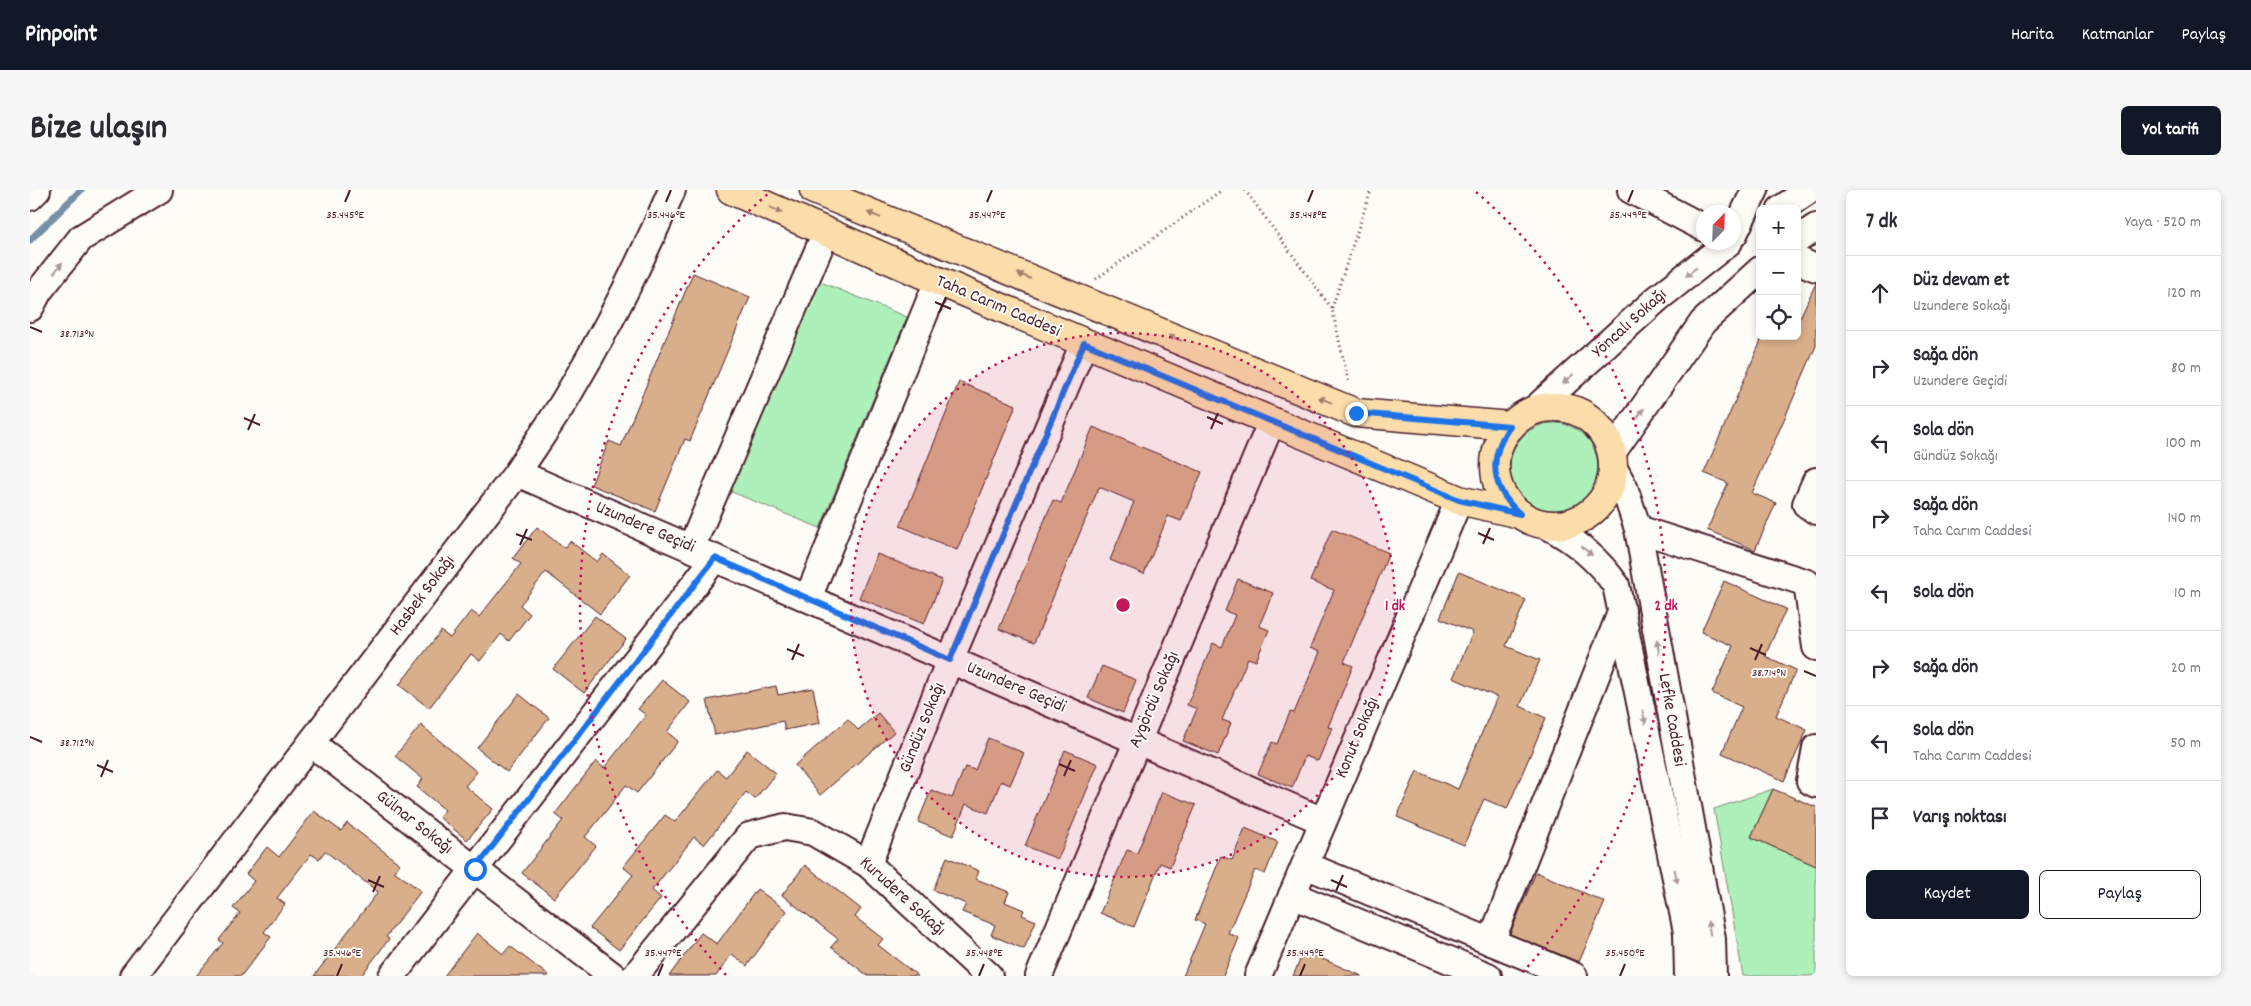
<!DOCTYPE html>
<html lang="tr">
<meta charset="utf-8">
<style>
:root{--surface:#fff;--page:#f7f7f7;--text:#2b2b33;--muted:#7c7c81;--line:#e1e1e2;--accent:#111827}
body{margin:0;font-family:Dekko,sans-serif;background:var(--page);color:var(--text)}
.controls{position:absolute;right:15px;top:15px;display:grid;overflow:hidden;border-radius:8px;box-shadow:0 2px 8px #0003}
.controls button{width:45px;height:45px;display:grid;place-items:center;padding:0;border:0;border-bottom:1px solid var(--line);background:var(--surface);color:var(--text);font:25px sans-serif}
.compass{position:absolute;left:1666px;top:15px;width:45px;height:45px;border-radius:50%;background:var(--surface);box-shadow:0 2px 8px #0003;rotate:23deg}
.stop{position:absolute;width:15px;height:15px;margin:-11px;border:4px solid #1a73e8;border-radius:50%;background:#fff}
.stop.end{background:#1a73e8;border-color:#fff;box-shadow:0 1px 5px #0008}
.list{margin:0;padding:0;list-style:none}
h2{display:flex;justify-content:space-between;align-items:center;height:65px;margin:0;padding:0 20px;font-size:21px}
h2 small{font-size:16px;font-weight:400;color:var(--muted)}
.list li{display:grid;grid-template-columns:32px 1fr auto;gap:15px;align-items:center;box-sizing:border-box;height:75px;padding:0 20px;border-top:1px solid var(--line)}
.list b{display:block;font-size:19px;white-space:nowrap}
.list p{margin:0;font-size:16px;white-space:nowrap;color:var(--muted)}
.list em{font-size:16px;font-style:normal;color:var(--muted)}
.actions{display:flex;gap:10px;padding:15px 20px}
.actions a{flex:1;padding:11px 0;border:1px solid var(--accent);border-radius:8px;text-align:center;font-size:18px;color:var(--accent)}
.actions .main{background:var(--accent);color:#fff}
.icon{flex:none;width:28px;height:28px;fill:none;stroke:currentColor;stroke-width:2;stroke-linecap:round;stroke-linejoin:round}
.map{position:relative;flex:none;width:1786px;height:786px;overflow:hidden;border-radius:8px}
header{display:flex;align-items:center;gap:30px;box-sizing:border-box;height:70px;padding:0 25px;background:var(--accent);color:#fff}
header strong{font-size:24px}
nav{display:flex;gap:28px;margin-inline-start:auto;font-size:18px}
.intro{display:flex;align-items:center;justify-content:space-between;box-sizing:border-box;height:120px;padding:0 30px}
h1{margin:0;font-size:35px}
.button{padding:12px 22px;border-radius:8px;background:var(--accent);color:#fff;font-size:18px;font-weight:700}
main{display:flex;gap:30px;padding:0 30px}
aside{flex:1;background:var(--surface);border-radius:8px;box-shadow:0 2px 8px #0003}
.map>svg:first-child{display:block}
</style>
<header>
<strong>Pinpoint</strong>
<nav><a>Harita</a><a>Katmanlar</a><a>Paylaş</a></nav>
</header>
<div class="intro"><h1>Bize ulaşın</h1><a class="button">Yol tarifi</a></div>
<main>
<div class="map">
<svg width="1786" height="786" viewBox="0 0 1786 786">
<rect width="100%" height="100%" fill="#fdfcf7"/>
<filter id="ink" filterUnits="userSpaceOnUse"><feTurbulence type="fractalNoise" baseFrequency=".02" numOctaves="2"/><feDisplacementMap in="SourceGraphic" scale="10" xChannelSelector="R" yChannelSelector="G"/><feConvolveMatrix kernelMatrix="1 2 1 2 8 2 1 2 1" color-interpolation-filters="sRGB"/></filter>
<g filter="url(#ink)">
<g fill="#adf0ba" stroke="#7c8872">
<polygon points="783,89 877,127 790,338 697,300"/>
<circle cx="1524" cy="277" r="44"/>
<polygon points="1743,599 1721,647 1786,676 1786,786 1713,786 1684,619"/>
</g>
<g fill="none" stroke-linecap="round" stroke-linejoin="round">
<polyline stroke="#7790a5" stroke-width="7" points="0,50 51,0"/>
</g>
<g fill="#d9ae8a" stroke="#4a1f2b">
<polygon points="663,83 720,107 660,251 655,249 625,321 561,295 579,251 591,256"/>
<polygon points="1786,93 1786,156 1722,303 1746,313 1725,360 1677,340 1698,293 1674,283 1733,146 1767,146 1767,134"/>
<polygon points="929,192 986,215 927,360 870,336"/>
<polygon points="1063,237 1172,282 1151,331 1138,326 1114,384 1080,370 1104,312 1069,297 1004,453 969,439 1023,310 1031,313"/>
<polygon points="507,337 534,358 540,351 567,372 573,364 600,385 570,424 516,382 490,415 500,424 479,451 471,444 450,471 441,464 399,518 369,495 411,441 420,448 441,421 449,427 491,374 483,368"/>
<polygon points="1302,339 1359,363 1314,472 1323,476 1298,537 1302,538 1288,571 1275,566 1262,598 1228,584 1242,552 1247,554 1260,522 1264,523 1290,462 1280,458 1304,400 1280,391"/>
<polygon points="847,364 912,390 894,434 829,408"/>
<polygon points="1429,382 1496,410 1476,456 1510,470 1490,516 1516,528 1477,619 1454,609 1434,655 1367,627 1387,581 1428,599 1467,507 1423,488 1443,442 1410,428"/>
<polygon points="1208,389 1243,403 1229,436 1239,440 1226,471 1218,468 1192,530 1201,533 1188,565 1153,551 1167,519 1157,515 1183,453 1192,457 1205,425 1195,421"/>
<polygon points="1694,391 1756,419 1735,466 1766,480 1746,526 1777,540 1754,591 1692,563 1712,517 1682,503 1703,456 1671,442"/>
<polygon points="565,426 596,449 554,503 523,479"/>
<polygon points="1072,476 1106,490 1093,523 1058,508"/>
<polygon points="632,490 660,512 637,542 648,551 607,603 596,595 576,621 555,647 566,656 524,708 492,683 533,630 525,624 566,571 574,578 616,525 608,519"/>
<polygon points="746,496 748,505 783,498 790,533 755,540 753,531 685,545 677,510"/>
<polygon points="489,504 519,528 477,582 447,558"/>
<polygon points="848,523 864,542 790,605 765,575 818,529 828,540"/>
<polygon points="391,535 447,582 435,596 463,619 437,650 409,627 415,620 387,597 393,589 365,566"/>
<polygon points="958,548 994,563 980,595 971,591 958,623 936,614 923,646 888,632 901,600 922,608 935,577 945,580"/>
<polygon points="717,560 746,583 725,609 716,602 674,655 664,647 622,700 631,708 589,760 560,738 603,685 593,677 635,625 645,632 687,580 696,587"/>
<polygon points="1035,560 1068,574 1028,669 995,656"/>
<polygon points="1743,599 1786,617 1786,676 1721,647"/>
<polygon points="1132,602 1166,615 1140,677 1130,673 1104,737 1070,723 1097,660 1107,663"/>
<polygon points="284,621 311,641 317,633 370,674 364,681 391,701 356,747 359,749 331,786 284,786 348,702 295,661 289,669 281,664 247,708 255,714 234,742 241,747 211,786 166,786 193,753 189,750 210,723 203,718 224,691 216,684 237,657 249,667"/>
<polygon points="1215,638 1248,652 1235,684 1225,680 1198,743 1209,748 1193,786 1153,786 1175,734 1165,730 1191,666 1202,670"/>
<polygon points="917,667 949,681 946,689 979,702 975,712 994,720 992,725 1006,731 994,759 961,745 965,735 932,722 936,714 903,700"/>
<polygon points="775,675 831,719 825,727 853,749 848,755 888,786 838,786 801,757 808,749 752,705"/>
<polygon points="1506,682 1575,712 1549,772 1480,744"/>
<polygon points="727,699 757,721 717,776 702,764 686,786 639,786 671,743 687,754"/>
<polygon points="447,743 473,764 480,756 519,786 414,786"/>
<polygon points="1274,761 1332,786 1263,786"/>
</g>
<g fill="none" stroke-linecap="round" stroke-linejoin="round">
<g stroke="#4a1f2b" stroke-width="30">
<g id="minor">
<polyline points="1601,0 1674,38"/>
<polyline points="0,7 7,0"/>
<polyline points="1751,19 1779,0"/>
<polyline points="1704,44 1725,0"/>
<polyline points="1767,50 1786,37"/>
<polyline points="1767,70 1786,78"/>
<polyline points="0,118 9,101 51,48 129,0"/>
<polyline points="1504,220 1627,109 1699,52"/>
<polyline points="1582,263 1673,132 1730,80"/>
<polyline points="1583,277 1594,297 1608,339 1682,749 1683,786"/>
<polyline points="487,283 1293,631"/>
<polyline points="1786,291 1776,314 1786,321"/>
<path d="M1516,335c29,15 51,33 70,60l71,347 1,44"/>
<polyline points="1608,339 1777,393 1786,457"/>
<polyline points="661,358 796,42"/>
<polyline points="778,408 908,91"/>
<polyline points="281,553 583,786"/>
<polyline points="1786,558 1780,591 1786,594"/>
<polyline points="838,674 920,470 1054,153"/>
<polyline points="1275,675 1544,786"/>
<polyline points="1262,705 1458,786"/>
<polyline points="1461,752 1592,420"/>
<path d="M103,786l384,-503c17,-27 36,-52 52,-80 39,-65 73,-133 103,-203"/>
<polyline points="362,786 685,368"/>
<polyline points="605,786 719,646 755,637 783,642 838,674 959,786"/>
<polyline points="1009,786 1241,233"/>
<polyline points="1228,786 1429,310"/>
</g>
</g>
<g stroke="#4a1f2b" stroke-width="31">
<g id="major">
<polyline points="701,0 908,91 1429,310 1490,324"/>
<polyline points="784,0 1326,223 1481,236"/>
<circle cx="1524" cy="276" r="59"/>
</g>
</g>
<g stroke="#4a1f2b" stroke-width="3" stroke-dasharray="1 4" stroke-linecap="butt">
<polyline points="1215,0 1302,119 1319,194"/>
<polyline points="1066,89 1192,0"/>
<polyline points="1302,118 1341,0"/>
</g>
<use href="#minor" stroke="#fdfcf7" stroke-width="26"/>
<use href="#major" stroke="#faddab" stroke-width="28"/>
</g>
<defs><path id="oneway-solid" d="M-6-.8H1V-3.2L6.5 0L1 3.2V.8H-6Z" transform="scale(1.25)"/></defs>
<g fill="#a27e6b">
<use href="#oneway-solid" transform="translate(746 20) rotate(24)"/>
<use href="#oneway-solid" transform="translate(844 25) rotate(-158)"/>
<use href="#oneway-solid" transform="translate(994 86) rotate(-158)"/>
<use href="#oneway-solid" transform="translate(1145 148) rotate(-158)"/>
<use href="#oneway-solid" transform="translate(1295 210) rotate(-158)"/>
</g>
<g fill="#ac999b">
<use href="#oneway-solid" transform="translate(28 78) rotate(-52)"/>
<use href="#oneway-solid" transform="translate(1661 82) rotate(142)"/>
<use href="#oneway-solid" transform="translate(1538 189) rotate(138)"/>
<use href="#oneway-solid" transform="translate(1610 224) rotate(-54)"/>
<use href="#oneway-solid" transform="translate(1557 361) rotate(41)"/>
<use href="#oneway-solid" transform="translate(1628 457) rotate(-100)"/>
<use href="#oneway-solid" transform="translate(1614 527) rotate(78)"/>
<use href="#oneway-solid" transform="translate(1646 686) rotate(78)"/>
<use href="#oneway-solid" transform="translate(1679 738) rotate(-101)"/>
</g>
</g>
<g fill="none" stroke-linecap="round" stroke-linejoin="round" filter="url(#ink)">
<path stroke="#1a73e8" stroke-width="6" d="M445,679l240,-311 235,102 134,-317 375,157 61,14c-30,-27 -32,-56 -10,-88l-154,-13"/>
</g>
<path fill="none" stroke="#4a1f2b" stroke-width="2" d="M315,12l5,-12M636,12l5,-12M957,12l5,-12M1278,12l5,-12M1598,12l5,-12M905,112l16,7M909,123l7,-16M0,137l12,5M1177,227l16,7M214,228l16,7M1181,239l7,-16M218,240l7,-16M1448,343l16,7M486,344l16,6M1453,354l7,-16M490,355l7,-16M1720,458l16,7M757,459l17,7M762,470l7,-16M1725,470l7,-16M1774,481l12,5M0,547l12,5M1029,574l16,7M67,575l16,7M1034,586l7,-16M71,587l7,-17M338,690l16,7M1301,690l16,7M1306,701l7,-16M343,702l7,-16M307,786l5,-12M628,786l5,-12M949,786l5,-12M1270,786l5,-12M1590,786l5,-12"/>
<circle cx="1093" cy="415" r="272" fill="#c2185b" fill-opacity=".12"/>
<g fill="none" stroke="#c2185b" stroke-width="2.5" stroke-dasharray="2.5 5">
<circle cx="1093" cy="415" r="272"/>
<path d="M696 785A543 543 0 0 1 740 2M1446 2A543 543 0 0 1 1490 785"/>
</g>
<g text-anchor="middle" dominant-baseline="central" stroke-width="4" stroke-linejoin="round" paint-order="stroke">
<g font-size="18" fill="#4a1f2b" stroke="#fdfcf7">
<text transform="translate(968 117) rotate(23)">Taha Carım Caddesi</text>
<text transform="translate(1600 134) rotate(-42)">Yoncalı Sokağı</text>
<text transform="translate(615 338) rotate(23)">Uzundere Geçidi</text>
<text transform="translate(393 406) rotate(-53)">Hasbek Sokağı</text>
<text transform="translate(986 498) rotate(23)">Uzundere Geçidi</text>
<text transform="translate(1125 510) rotate(-67)">Aygördü Sokağı</text>
<text transform="translate(1641 530) rotate(80)">Lefke Caddesi</text>
<text transform="translate(893 538) rotate(-68)">Gündüz Sokağı</text>
<text transform="translate(1328 548) rotate(-67)">Konut Sokağı</text>
<text transform="translate(384 633) rotate(38)">Gülnar Sokağı</text>
<text transform="translate(872 707) rotate(42)">Kurudere Sokağı</text>
</g>
</g>
<g font-size="12" text-anchor="middle" fill="#4a1f2b" stroke="#fdfcf7" stroke-width="4" stroke-linejoin="round" paint-order="stroke">
<text x="315" y="28">35.445°E</text>
<text x="636" y="28">35.446°E</text>
<text x="957" y="28">35.447°E</text>
<text x="1278" y="28">35.448°E</text>
<text x="1598" y="28">35.449°E</text>
<text x="47" y="147">38.713°N</text>
<text x="1739" y="486">38.714°N</text>
<text x="47" y="556">38.712°N</text>
<text x="312" y="766">35.446°E</text>
<text x="633" y="766">35.447°E</text>
<text x="954" y="766">35.448°E</text>
<text x="1275" y="766">35.449°E</text>
<text x="1595" y="766">35.450°E</text>
</g>
<circle cx="1093" cy="415" r="8" fill="#c2185b" stroke="#fdfcf7" stroke-width="2.5"/>
<g font-size="15" text-anchor="middle" font-weight="bold" fill="#c2185b" stroke="#fdfcf7" stroke-width="4" stroke-linejoin="round" paint-order="stroke">
<text x="1365" y="420">1 dk</text>
<text x="1636" y="420">2 dk</text>
</g>
</svg>
<div class="controls">
<button>+</button>
<button>−</button>
<button><svg class="icon" aria-label="locate" viewBox="0 0 24 24"><circle cx="12" cy="12" r="6"/><path d="M12 2v4M12 18v4M2 12h4M18 12h4"/></svg></button>
</div>
<svg class="compass" viewBox="-18 -18 36 36"><path d="M0-13l5 13h-10z" fill="#e53935"/><path d="M0 13l5-13h-10z" fill="#7c7c81"/></svg>
<div class="stop" style="left:445px;top:679px"></div>
<div class="stop end" style="left:1326px;top:223px"></div>
</div>
<aside>
<h2>7 dk<small>Yaya · 520 m</small></h2>
<ul class="list">
<li><svg class="icon" aria-label="ahead" viewBox="0 0 24 24"><path d="M12 20V5M6 11l6-6 6 6"/></svg><div><b>Düz devam et</b><p>Uzundere Sokağı</p></div><em>120 m</em></li>
<li><svg class="icon" aria-label="right" viewBox="0 0 24 24"><path d="M7 20v-9h11M14 6l5 5-5 5"/></svg><div><b>Sağa dön</b><p>Uzundere Geçidi</p></div><em>80 m</em></li>
<li><svg class="icon" aria-label="left" viewBox="0 0 24 24"><path d="M17 20v-9H6M10 6l-5 5 5 5"/></svg><div><b>Sola dön</b><p>Gündüz Sokağı</p></div><em>100 m</em></li>
<li><svg class="icon" aria-label="right" viewBox="0 0 24 24"><path d="M7 20v-9h11M14 6l5 5-5 5"/></svg><div><b>Sağa dön</b><p>Taha Carım Caddesi</p></div><em>140 m</em></li>
<li><svg class="icon" aria-label="left" viewBox="0 0 24 24"><path d="M17 20v-9H6M10 6l-5 5 5 5"/></svg><div><b>Sola dön</b></div><em>10 m</em></li>
<li><svg class="icon" aria-label="right" viewBox="0 0 24 24"><path d="M7 20v-9h11M14 6l5 5-5 5"/></svg><div><b>Sağa dön</b></div><em>20 m</em></li>
<li><svg class="icon" aria-label="left" viewBox="0 0 24 24"><path d="M17 20v-9H6M10 6l-5 5 5 5"/></svg><div><b>Sola dön</b><p>Taha Carım Caddesi</p></div><em>50 m</em></li>
<li><svg class="icon" aria-label="arrive" viewBox="0 0 24 24"><path d="M6 21V4h12l-3 4 3 4H6"/></svg><div><b>Varış noktası</b></div></li>
</ul>
<div class="actions"><a class="main">Kaydet</a><a>Paylaş</a></div>
</aside>
</main>
